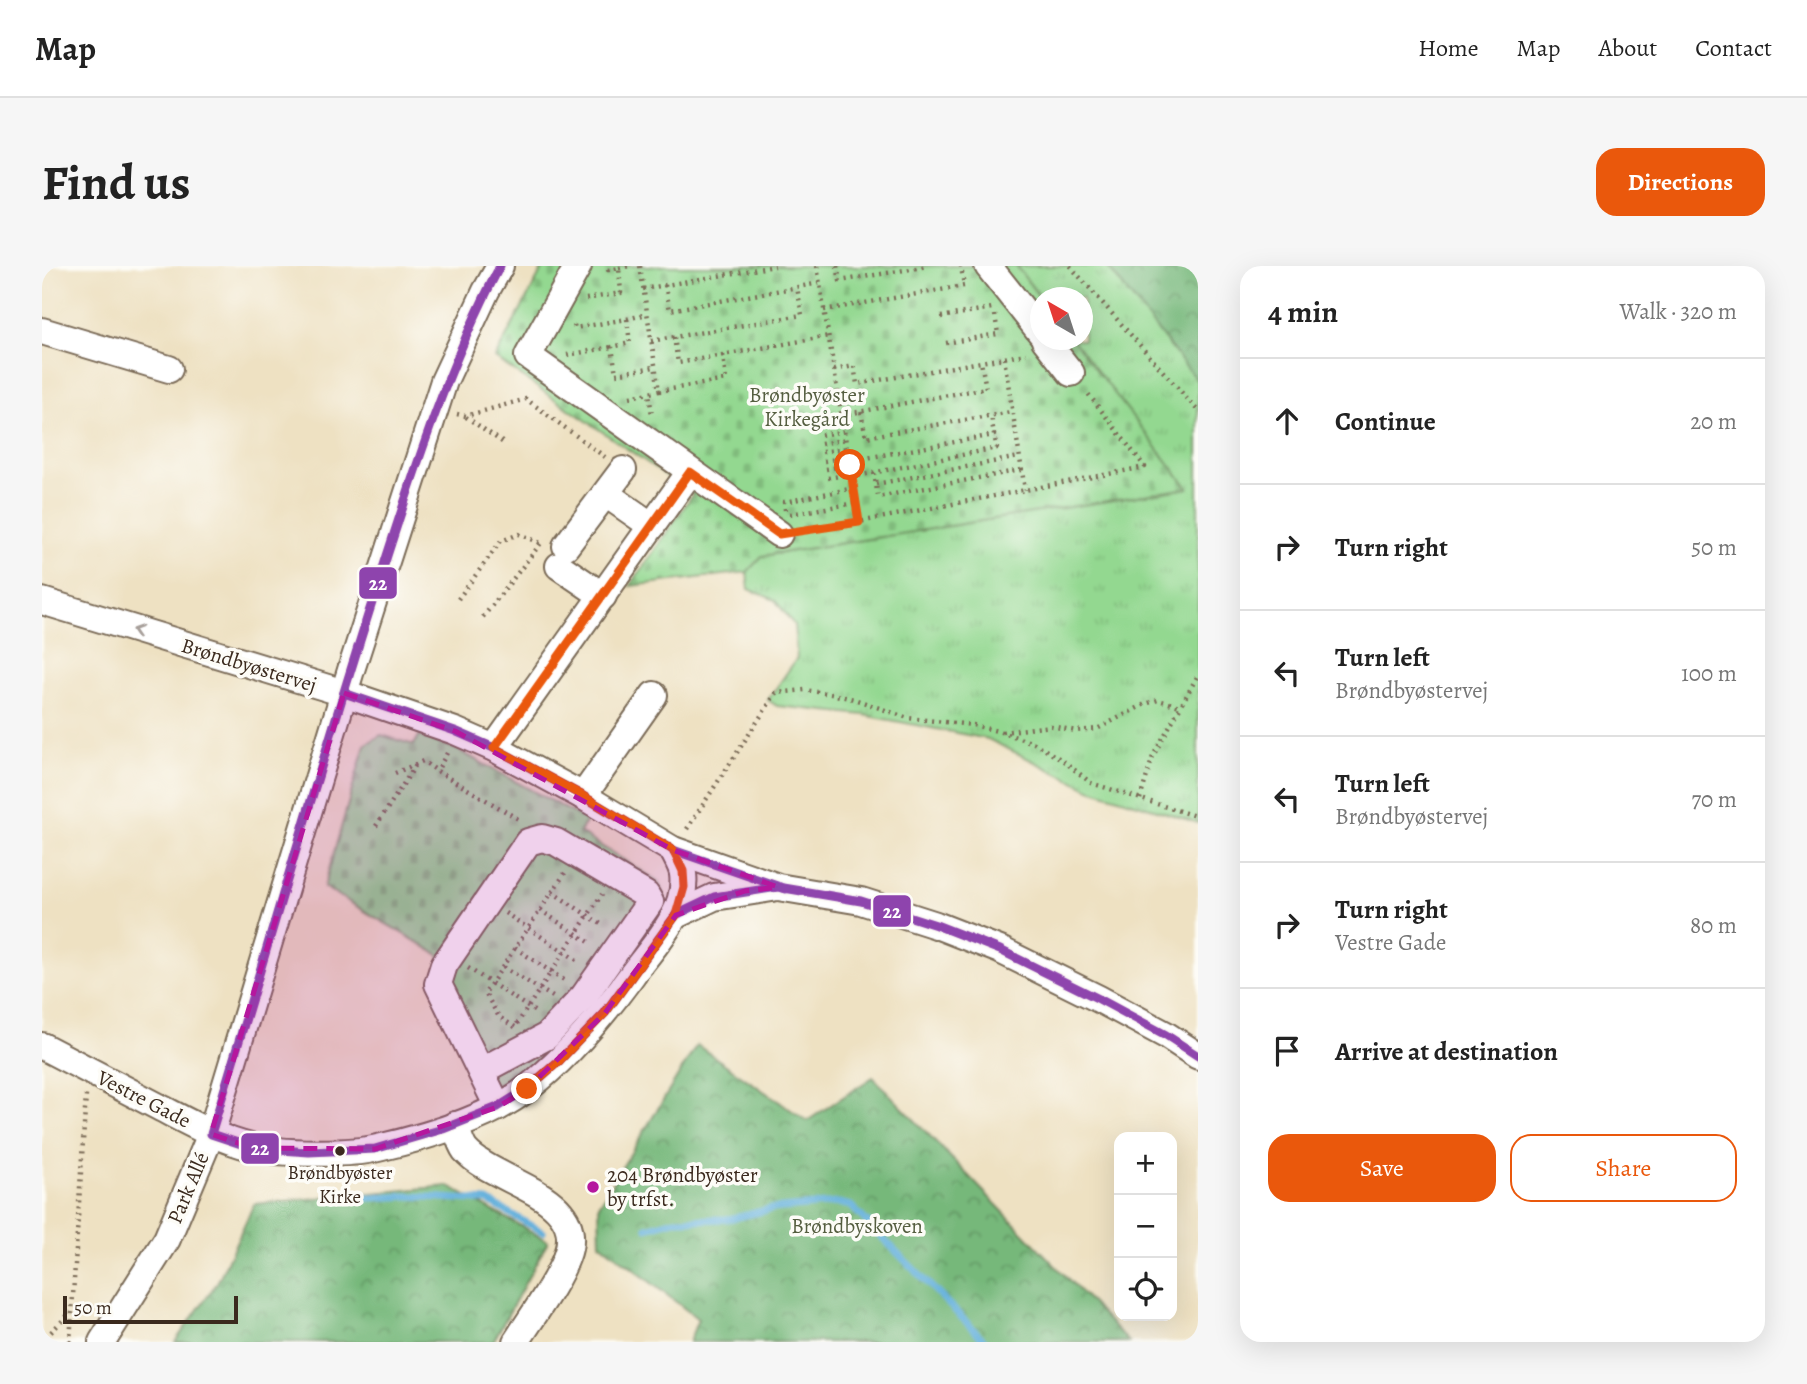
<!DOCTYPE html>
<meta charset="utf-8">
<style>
:root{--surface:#fff;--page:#f6f6f6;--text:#222;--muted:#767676;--line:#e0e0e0;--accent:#ea580c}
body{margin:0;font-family:Alegreya,serif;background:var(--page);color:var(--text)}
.controls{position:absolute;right:21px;bottom:21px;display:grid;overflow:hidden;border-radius:14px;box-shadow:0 7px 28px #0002}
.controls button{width:63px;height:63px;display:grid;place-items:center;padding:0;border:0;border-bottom:2px solid var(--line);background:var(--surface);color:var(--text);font:35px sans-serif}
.compass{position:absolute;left:988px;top:21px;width:63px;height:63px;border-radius:50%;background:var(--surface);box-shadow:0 7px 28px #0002;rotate:321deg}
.scale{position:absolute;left:21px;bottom:18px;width:175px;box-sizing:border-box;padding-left:7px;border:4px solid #3b2a1e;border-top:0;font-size:19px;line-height:24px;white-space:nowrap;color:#3b2a1e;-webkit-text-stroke:5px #fdfcf7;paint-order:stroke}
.stop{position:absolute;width:21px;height:21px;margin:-16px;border:5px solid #ea580c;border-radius:50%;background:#fff}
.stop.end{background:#ea580c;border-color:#fff;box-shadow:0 2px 7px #0008}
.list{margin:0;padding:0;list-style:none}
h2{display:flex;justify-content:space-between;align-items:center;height:91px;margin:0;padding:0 28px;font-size:30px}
h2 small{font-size:23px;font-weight:400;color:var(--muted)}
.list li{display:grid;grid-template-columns:46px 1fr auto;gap:21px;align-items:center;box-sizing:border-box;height:126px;padding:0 28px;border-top:2px solid var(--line)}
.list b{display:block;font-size:26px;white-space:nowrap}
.list p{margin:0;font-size:23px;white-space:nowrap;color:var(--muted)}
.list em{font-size:23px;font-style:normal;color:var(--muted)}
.actions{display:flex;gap:14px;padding:21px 28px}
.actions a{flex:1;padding:16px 0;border:2px solid var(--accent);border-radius:21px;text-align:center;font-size:24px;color:var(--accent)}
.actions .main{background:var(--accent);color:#fff}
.icon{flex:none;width:38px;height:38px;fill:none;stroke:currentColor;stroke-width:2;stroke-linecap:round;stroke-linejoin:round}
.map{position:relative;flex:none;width:1156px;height:1076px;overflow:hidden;border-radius:21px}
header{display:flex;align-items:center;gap:42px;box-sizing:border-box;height:98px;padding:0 35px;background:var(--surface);border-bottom:2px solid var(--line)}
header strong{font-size:33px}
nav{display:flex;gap:38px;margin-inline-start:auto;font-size:24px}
.intro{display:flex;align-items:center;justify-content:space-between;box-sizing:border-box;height:168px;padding:0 42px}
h1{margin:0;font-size:49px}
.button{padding:18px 32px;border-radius:21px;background:var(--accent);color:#fff;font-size:24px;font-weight:700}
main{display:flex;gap:42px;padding:0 42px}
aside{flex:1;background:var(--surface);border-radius:21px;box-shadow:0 7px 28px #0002}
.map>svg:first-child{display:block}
</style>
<header>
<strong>Map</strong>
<nav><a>Home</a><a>Map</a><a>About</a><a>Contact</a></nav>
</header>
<div class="intro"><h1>Find us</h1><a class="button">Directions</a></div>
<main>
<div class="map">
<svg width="1156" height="1076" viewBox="0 0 1156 1076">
<defs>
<pattern id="grass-tufts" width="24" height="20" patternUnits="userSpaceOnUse" patternTransform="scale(1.75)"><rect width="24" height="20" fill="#93d890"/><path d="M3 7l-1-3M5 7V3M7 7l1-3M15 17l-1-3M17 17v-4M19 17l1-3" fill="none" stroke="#80ba7c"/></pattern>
<pattern id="forest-crowns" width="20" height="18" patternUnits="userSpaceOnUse" patternTransform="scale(1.75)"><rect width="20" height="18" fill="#76b87a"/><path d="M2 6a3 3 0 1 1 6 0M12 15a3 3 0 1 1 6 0" fill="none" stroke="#629663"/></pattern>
<pattern id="cemetery-stones" width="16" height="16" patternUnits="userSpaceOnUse" patternTransform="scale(1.75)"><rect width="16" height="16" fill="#93d890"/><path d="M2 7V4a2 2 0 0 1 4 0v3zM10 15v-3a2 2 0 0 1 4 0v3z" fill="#80ba7c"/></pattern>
</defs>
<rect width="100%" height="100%" fill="#fdfcf7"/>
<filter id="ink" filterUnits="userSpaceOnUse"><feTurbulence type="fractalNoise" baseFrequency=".0143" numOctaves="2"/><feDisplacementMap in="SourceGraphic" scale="14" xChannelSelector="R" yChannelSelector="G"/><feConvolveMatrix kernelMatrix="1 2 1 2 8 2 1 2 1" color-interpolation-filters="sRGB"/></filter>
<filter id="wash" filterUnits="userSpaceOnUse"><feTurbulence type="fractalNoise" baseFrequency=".00686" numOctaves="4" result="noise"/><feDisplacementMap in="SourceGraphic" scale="28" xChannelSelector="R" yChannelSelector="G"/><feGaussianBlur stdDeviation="1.57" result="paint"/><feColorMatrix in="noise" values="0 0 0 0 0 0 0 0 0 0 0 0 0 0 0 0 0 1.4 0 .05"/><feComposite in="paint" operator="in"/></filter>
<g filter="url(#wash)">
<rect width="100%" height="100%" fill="#eee1c2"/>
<polygon fill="url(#grass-tufts)" stroke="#678157" stroke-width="2" points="974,0 1065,0 1156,116 1156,557 1048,523 946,473 822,449 735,440 726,434 755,392 752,359 733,334 707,323 705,306 720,290 1146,222 1031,74 1041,74 1041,32 999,32"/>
<g fill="url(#forest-crowns)" stroke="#58714c" stroke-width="2">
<polygon points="1065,0 1156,0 1156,116"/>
<polygon points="655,779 765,855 831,811 1087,1076 647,1076 656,1053 558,977 557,939"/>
<polygon points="406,920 506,975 451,1076 133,1076 176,1015 212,938"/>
</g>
<g fill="url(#cemetery-stones)" stroke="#678157" stroke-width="2">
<polygon points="502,0 974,0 998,32 999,74 1031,74 1146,222 720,290 705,306 588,320 651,228 453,92"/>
<path d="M339,469l33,10 5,-9 37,13 130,71 -6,13 78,48 8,19c-41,62 -77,122 -138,168 -14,10 -32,17 -47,25l-42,-138 -115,-68 41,-142z"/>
</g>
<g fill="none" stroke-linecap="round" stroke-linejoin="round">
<g stroke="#61afdb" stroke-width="7">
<polyline points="309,933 370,930 446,935 501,966"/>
<polyline points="605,962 632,954 687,953 729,943 796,937 809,940 944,1076"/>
</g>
</g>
</g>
<g filter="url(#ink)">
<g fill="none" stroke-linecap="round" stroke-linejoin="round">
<g stroke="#7a6a57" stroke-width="30">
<g id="minor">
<polyline points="536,0 486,90 737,268"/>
<polyline points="946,0 999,67"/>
<polyline points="0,65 127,103"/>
<polyline points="1003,74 1029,107"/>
<polyline points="564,228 610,260"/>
<polyline points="524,280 581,204"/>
<polyline points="517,300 561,330"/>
<polyline points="0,335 302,427 413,465 452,482 541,530 631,584 736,621 819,635 894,659 958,684 1057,733 1124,769 1156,790"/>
<polyline points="452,482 648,206"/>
<polyline points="541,530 612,429"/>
<polyline points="634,649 672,631 730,622"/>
<path d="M0,780c39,20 78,41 117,61 31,16 59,32 92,40 29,7 98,8 127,1 48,-11 112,-29 151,-61 40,-31 73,-71 103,-112 21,-29 56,-63 51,-101 -1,-8 -7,-17 -10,-24"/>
<polyline points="439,805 505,770 542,730 608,636 604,629 514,576 500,572 486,576 402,699 396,718 456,841"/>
<path d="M413,859c3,8 5,18 10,25 29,34 126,44 101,108 -9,25 -35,60 -50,84"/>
<polyline points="60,1076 125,973 169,868 309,404 402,115 444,25 458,0"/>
</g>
</g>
<g stroke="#7a6a57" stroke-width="4.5" stroke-dasharray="2 5" stroke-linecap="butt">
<polyline points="598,0 617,125 607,127 610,150"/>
<polyline points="775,0 817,256"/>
<polyline points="795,0 798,15 886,0"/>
<polyline points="1028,0 1156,145"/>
<polyline points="577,2 588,0"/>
<polyline points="623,19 628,44 778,17"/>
<polyline points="601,23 733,0"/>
<polyline points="544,33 579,27 577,2 566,4 565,0"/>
<polyline points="782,44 922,20 919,0"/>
<polyline points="899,51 950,42"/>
<polyline points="585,53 605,48"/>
<polyline points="532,59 533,62 585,53 588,77 570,81 574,108 612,101"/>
<polyline points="632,71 636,97 787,70"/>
<polyline points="609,75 760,49 755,21"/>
<polyline points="904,77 956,68 953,49"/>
<polyline points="525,89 570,81"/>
<polyline points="962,92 983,224"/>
<polyline points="792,104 812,100 815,118 984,88"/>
<polyline points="617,125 684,114 681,89"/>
<polyline points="588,131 607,127"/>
<polyline points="819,146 824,171 969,146"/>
<polyline points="415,148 424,150 484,133 563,191"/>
<polyline points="800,149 944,122 939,96"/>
<polyline points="424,151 463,178"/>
<polyline points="779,169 802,165"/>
<polyline points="779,178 804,173"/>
<polyline points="780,186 805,182"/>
<polyline points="782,195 806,191"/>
<polyline points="807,195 952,169 949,149"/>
<polyline points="784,203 808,199"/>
<polyline points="832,207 836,231 979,204"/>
<polyline points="810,211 955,182 952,169"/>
<polyline points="786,212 809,208"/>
<polyline points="834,218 977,191"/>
<polyline points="743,244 742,236 812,222"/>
<polyline points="748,248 814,237"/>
<polyline points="758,265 817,256 1103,201 1044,125"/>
<polyline points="416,333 459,275 477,268 499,277"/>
<polyline points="441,351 500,276"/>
<polyline points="960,466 1009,460 1034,465 1055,463 1103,438 1116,434 1138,440"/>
<polyline points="405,487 395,505 478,554"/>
<polyline points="353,507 381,495 395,505"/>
<polyline points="1098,533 1111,490 1156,409"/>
<polyline points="334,560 375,497"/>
<polyline points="645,563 734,427 763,424 789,428 812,433 866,452 931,459 959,466 992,477 1023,496 1049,517 1156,551"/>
<polyline points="510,626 562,660"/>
<polyline points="498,644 550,678"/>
<polyline points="463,647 538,696"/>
<polyline points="473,682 525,716"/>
<polyline points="461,701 511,731"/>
<polyline points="426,702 495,747"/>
<polyline points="475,758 560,628"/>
<polyline points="473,761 457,751 443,727 523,607"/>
<polyline points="4,1071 29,1046"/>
<polyline points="28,1076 44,829"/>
</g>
<use href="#minor" stroke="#fff" stroke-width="26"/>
<g stroke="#fdfcf7" stroke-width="14">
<g id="bus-1">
<path d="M458,0c-58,110 -93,228 -131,346 -55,173 -105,348 -158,522l42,14 56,4 66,-3 68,-20 55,-22 29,-18 33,-29 45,-47 71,-98 38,-18 64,-10 83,14 75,24 64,25 99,49 67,36 32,21"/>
<polyline points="302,427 413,465 452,482 541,530 631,584 744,623"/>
</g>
</g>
<use href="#bus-1" stroke="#8e44ad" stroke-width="9"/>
</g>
<defs><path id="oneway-chevron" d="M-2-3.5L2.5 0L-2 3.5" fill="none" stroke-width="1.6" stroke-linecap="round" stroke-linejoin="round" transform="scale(1.75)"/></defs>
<use stroke="#a79f9a" href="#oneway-chevron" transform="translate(95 365) rotate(-162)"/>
</g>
<g fill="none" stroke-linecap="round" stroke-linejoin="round" filter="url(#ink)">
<polyline stroke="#ea580c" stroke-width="9" points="485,823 518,794 563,747 634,649 642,621 641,605 631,584 541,530 452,482 648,206 737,268 817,256 808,199"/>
</g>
<path fill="#b5179e" fill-opacity="0.2" stroke="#b5179e" stroke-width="5" stroke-dasharray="14 9" stroke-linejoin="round" d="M302,427l111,38 218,119 105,37 -33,4 -69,24 -71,98 -78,76 -29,18 -123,42 -122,-1 -42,-14z"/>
<circle fill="#3b2a1e" stroke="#fdfcf7" stroke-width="2.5" cx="298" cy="885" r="6"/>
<circle fill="#b5179e" stroke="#fdfcf7" stroke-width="2.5" cx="551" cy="921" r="7"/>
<g text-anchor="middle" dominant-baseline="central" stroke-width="7" stroke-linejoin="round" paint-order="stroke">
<g font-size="19" fill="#3b2a1e" stroke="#fdfcf7">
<text x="298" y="907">Brøndbyøster<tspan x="298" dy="24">Kirke</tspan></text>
</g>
<g font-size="21" fill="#555e40" stroke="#fdfcf7">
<text x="765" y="129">Brøndbyøster<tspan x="765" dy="24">Kirkegård</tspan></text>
<text x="815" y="960">Brøndbyskoven</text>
</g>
<g font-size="21" fill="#3b2a1e" stroke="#fdfcf7">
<text transform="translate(207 399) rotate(17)">Brøndbyøstervej</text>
<text transform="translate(102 833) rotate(27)">Vestre Gade</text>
<text transform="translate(146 922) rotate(-67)">Park Allé</text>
</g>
<g font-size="21" fill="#3b2a1e" stroke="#fdfcf7" text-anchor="start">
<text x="565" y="909">204 Brøndbyøster<tspan x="565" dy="24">by trfst.</tspan></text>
</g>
</g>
<g stroke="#fdfcf7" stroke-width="2.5">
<rect x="316" y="300" width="40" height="34" rx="7" fill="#8e44ad"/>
<rect x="830" y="628" width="40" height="34" rx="7" fill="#8e44ad"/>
<rect x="198" y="866" width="40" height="33" rx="7" fill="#8e44ad"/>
</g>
<g font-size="19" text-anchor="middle" font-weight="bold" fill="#fff">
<text x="336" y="324">22</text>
<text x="850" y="652">22</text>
<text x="218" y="889">22</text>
</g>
</svg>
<div class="controls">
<button>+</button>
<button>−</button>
<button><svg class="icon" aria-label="locate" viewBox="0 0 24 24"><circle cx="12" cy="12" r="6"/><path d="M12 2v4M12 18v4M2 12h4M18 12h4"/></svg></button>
</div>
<svg class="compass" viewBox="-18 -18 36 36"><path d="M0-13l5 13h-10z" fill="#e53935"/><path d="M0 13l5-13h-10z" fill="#767676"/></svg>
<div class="scale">50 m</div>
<div class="stop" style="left:808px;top:199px"></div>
<div class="stop end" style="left:485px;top:823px"></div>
</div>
<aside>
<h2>4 min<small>Walk · 320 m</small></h2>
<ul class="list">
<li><svg class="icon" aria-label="ahead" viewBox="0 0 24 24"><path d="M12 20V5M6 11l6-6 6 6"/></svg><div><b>Continue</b></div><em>20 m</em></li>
<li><svg class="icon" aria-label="right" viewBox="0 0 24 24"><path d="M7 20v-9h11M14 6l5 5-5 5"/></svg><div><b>Turn right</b></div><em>50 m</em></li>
<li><svg class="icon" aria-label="left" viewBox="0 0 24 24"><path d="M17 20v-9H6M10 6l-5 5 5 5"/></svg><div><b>Turn left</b><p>Brøndbyøstervej</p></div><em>100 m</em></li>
<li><svg class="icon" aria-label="left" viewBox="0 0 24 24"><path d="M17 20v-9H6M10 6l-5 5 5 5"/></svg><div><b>Turn left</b><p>Brøndbyøstervej</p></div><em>70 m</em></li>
<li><svg class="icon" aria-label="right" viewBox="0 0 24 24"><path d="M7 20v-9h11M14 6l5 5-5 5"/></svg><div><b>Turn right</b><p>Vestre Gade</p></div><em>80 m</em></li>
<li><svg class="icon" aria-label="arrive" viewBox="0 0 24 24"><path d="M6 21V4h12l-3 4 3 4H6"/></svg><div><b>Arrive at destination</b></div></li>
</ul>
<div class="actions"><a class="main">Save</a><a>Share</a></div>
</aside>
</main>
